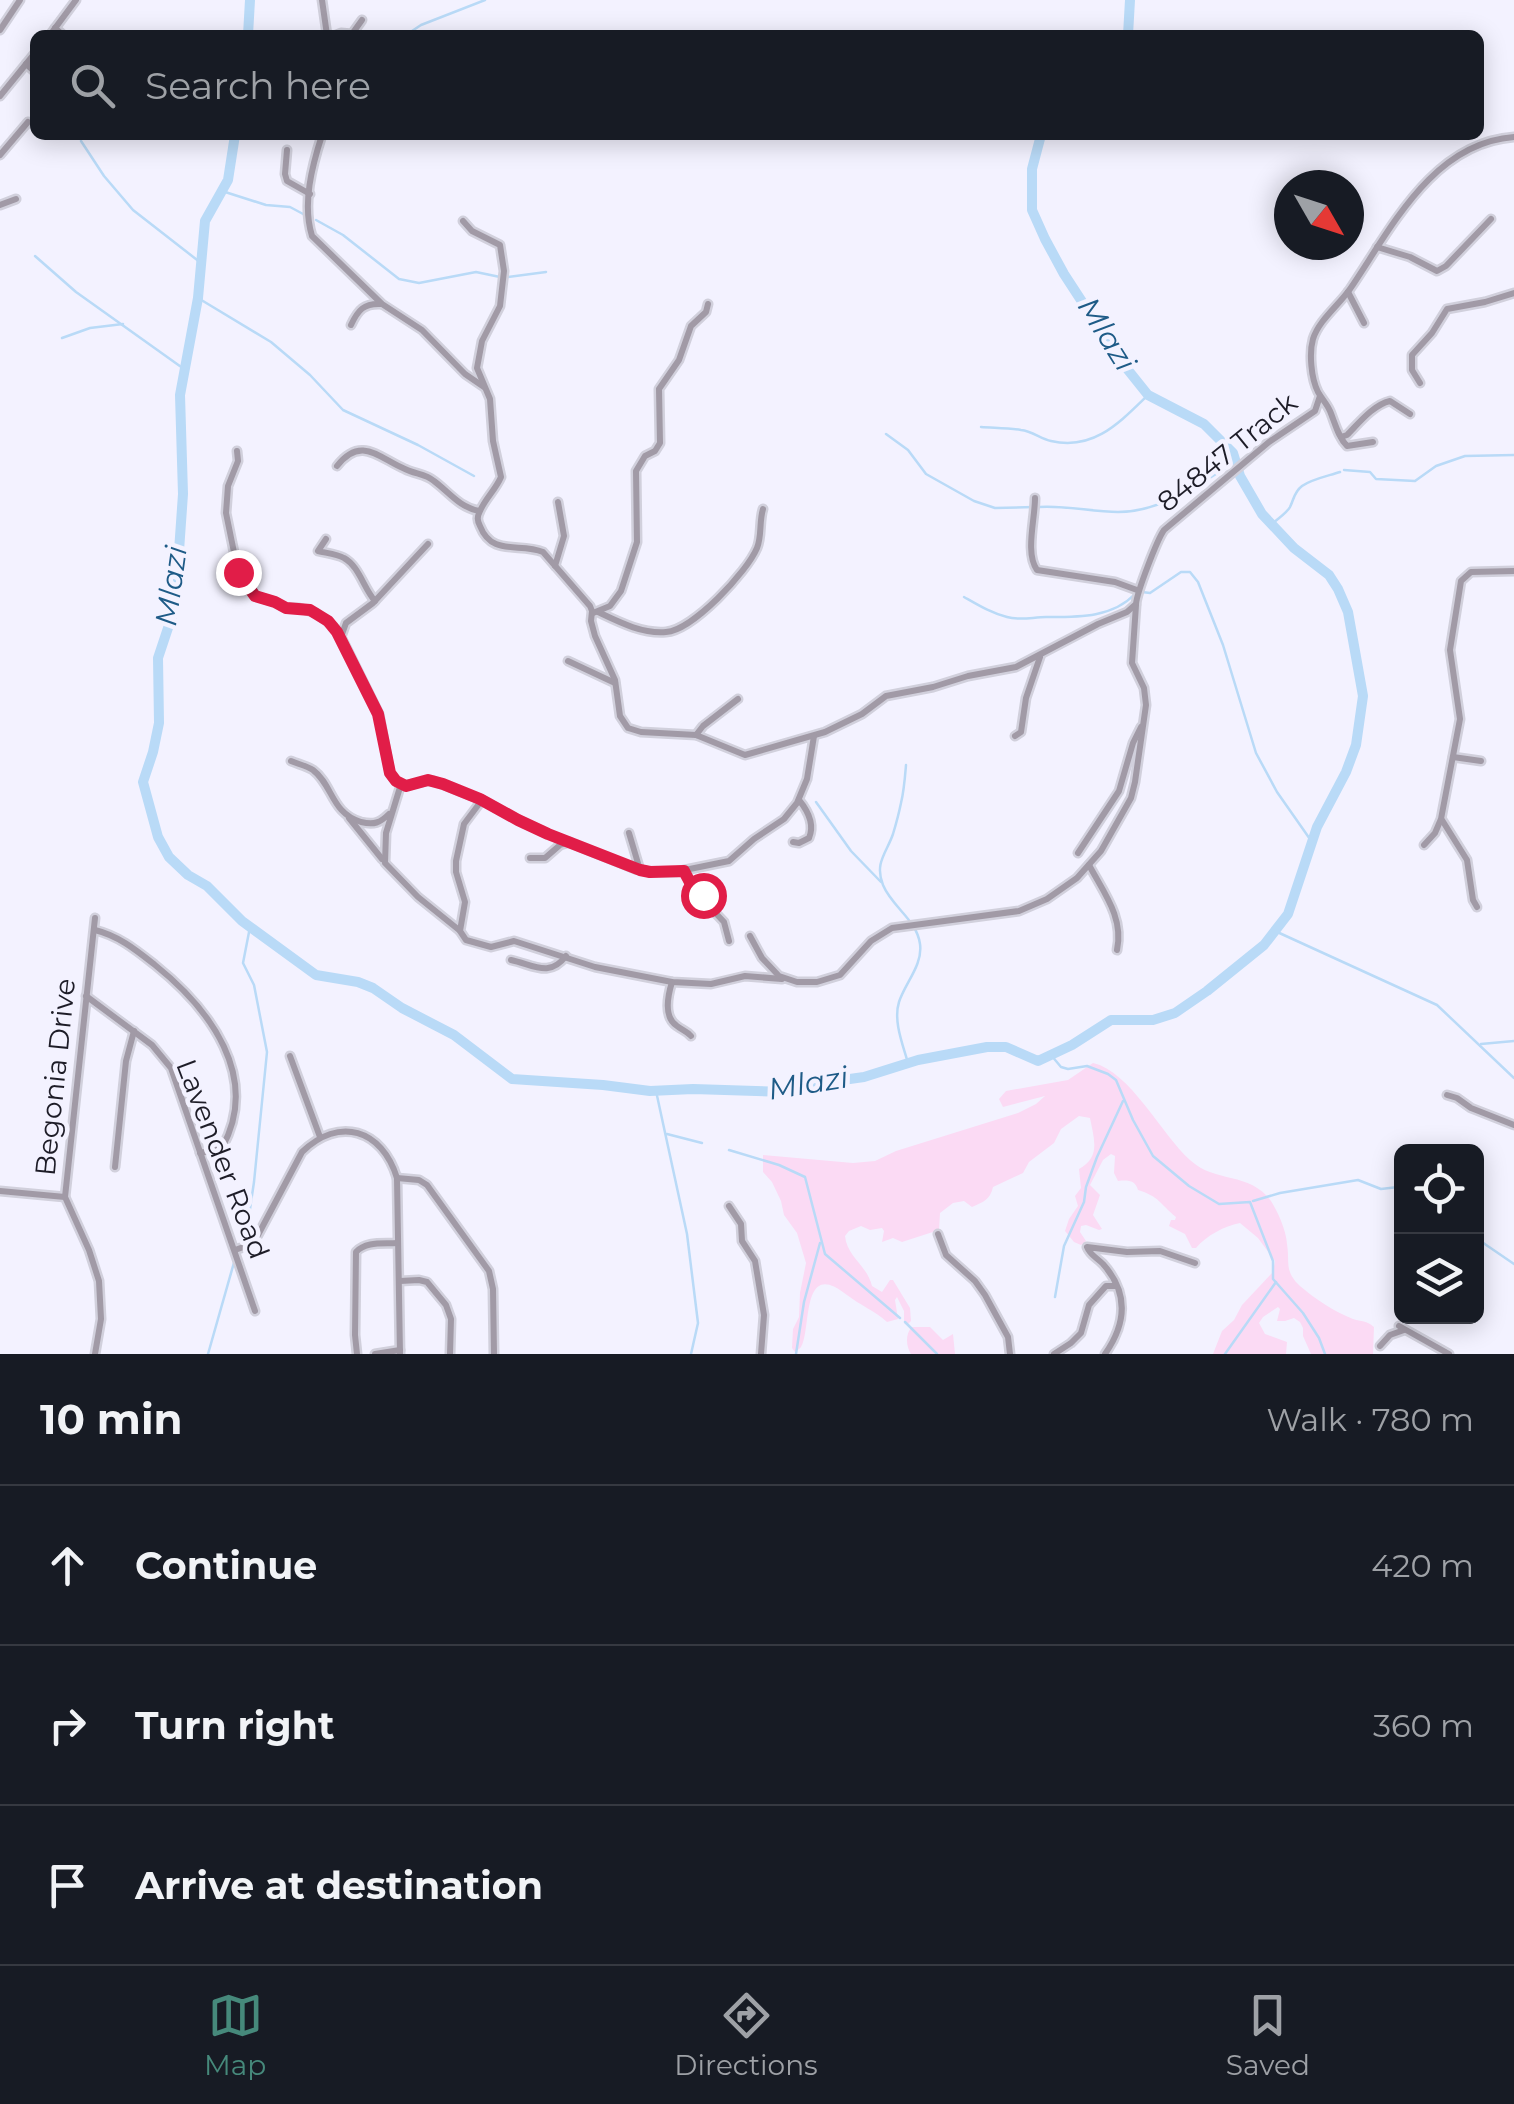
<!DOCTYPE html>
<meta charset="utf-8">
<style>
:root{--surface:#171b24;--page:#20242c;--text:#f1f3f6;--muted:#9ea1a6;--line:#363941;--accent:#46897b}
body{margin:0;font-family:Montserrat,sans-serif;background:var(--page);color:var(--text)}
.controls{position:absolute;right:30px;bottom:30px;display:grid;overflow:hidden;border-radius:15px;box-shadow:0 5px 25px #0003}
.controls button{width:90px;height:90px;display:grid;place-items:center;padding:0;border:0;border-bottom:2px solid var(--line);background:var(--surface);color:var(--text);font:50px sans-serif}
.compass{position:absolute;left:1274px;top:170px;width:90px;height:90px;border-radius:50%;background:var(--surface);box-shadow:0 5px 25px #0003;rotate:129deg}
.stop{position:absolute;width:30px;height:30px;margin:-22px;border:8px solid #e11d48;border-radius:50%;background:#fff}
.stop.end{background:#e11d48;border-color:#fff;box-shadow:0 2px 10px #0008}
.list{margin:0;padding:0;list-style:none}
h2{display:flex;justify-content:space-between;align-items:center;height:130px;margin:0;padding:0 40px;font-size:42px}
h2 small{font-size:32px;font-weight:400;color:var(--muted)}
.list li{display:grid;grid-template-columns:65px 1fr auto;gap:30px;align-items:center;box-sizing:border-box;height:160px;padding:0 40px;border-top:2px solid var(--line)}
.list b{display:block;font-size:38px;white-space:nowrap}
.list em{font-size:32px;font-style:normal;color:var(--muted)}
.icon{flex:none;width:55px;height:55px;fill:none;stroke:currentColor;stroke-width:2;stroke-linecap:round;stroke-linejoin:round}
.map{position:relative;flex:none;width:1514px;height:1354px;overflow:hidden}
.search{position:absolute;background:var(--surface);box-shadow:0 5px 25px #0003;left:30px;right:30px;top:30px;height:110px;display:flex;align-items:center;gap:25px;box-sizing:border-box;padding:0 35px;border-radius:15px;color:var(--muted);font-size:38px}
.sheet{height:610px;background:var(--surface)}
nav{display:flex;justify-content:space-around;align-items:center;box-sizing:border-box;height:140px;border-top:2px solid var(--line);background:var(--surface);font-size:28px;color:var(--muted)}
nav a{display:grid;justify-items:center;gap:5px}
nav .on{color:var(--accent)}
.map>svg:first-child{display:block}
</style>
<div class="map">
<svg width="1514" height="1354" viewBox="0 0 1514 1354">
<rect width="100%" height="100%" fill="#f3f2ff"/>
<g fill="#fbdaf4">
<path d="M1093,1063c37,8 68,71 97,97 26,24 59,11 81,41 7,11 15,29 16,43 3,19 -3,27 13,42 15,13 35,26 53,33 9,3 13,1 21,8l-1,27h-62l-8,-18v-8l-3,-6 -6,-4 -9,3h-8l3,-12 -2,-2 -15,10 -4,6 6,11 22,8 -1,12h-73l9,-23 12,-11 8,-15 31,-33 2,-11 -17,-23 -18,-15c-16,3 -34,13 -44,25h-4l-7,-14 -16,-8 2,-6h4l1,-3c-17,-14 -16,-20 -38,-27 -3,-10 -10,-10 -20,-9l-4,-8 1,-17 -4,-2 -8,6 -13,25 10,10 -7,20 9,14 -3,1 -13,-5 -5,1 -1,6 6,9 -5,4 -7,-3 -9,-11 4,-12 9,-13 -3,-10 6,-8 -2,-19c22,-12 15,-30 11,-51l-11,-2 -18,13 -7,14 -25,19 -6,11 -30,14c-3,13 -10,15 -21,20l-8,-6 -11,2 -13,10 -1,17 -37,12 -9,-4 -11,4 2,-11 -2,-3 -12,2 -9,-4 -12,5 -4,5c2,21 22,29 27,50l10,6 8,-12h3l17,28 1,13 -4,4 -3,-2v-12l-7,-14 -2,3 3,19 -11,3c-12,-11 -27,-17 -40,-27 -47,-38 -35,35 -46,52 -1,2 -4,3 -6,5l-3,-4 1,-19 6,-12 1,-24 6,-30 -9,-30 -13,-18 -3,-14 -9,-19 -9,-10v-17l90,8 22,-2 21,-10 122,-38 18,-9 9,-8 -42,11 -4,-8 7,-8 62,-11z"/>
<path d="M912,1327h18l13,13 10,-6 2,20h-44c-5,-8 -6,-20 1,-27z"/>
</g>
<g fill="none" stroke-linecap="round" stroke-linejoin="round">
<g stroke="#b9daf7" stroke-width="2.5">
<polyline points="406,35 421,25 485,0"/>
<polyline points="81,141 104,176 133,210 201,263"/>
<polyline points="222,191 266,205 290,207 305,215"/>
<polyline points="316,220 343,235 399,279 419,283 476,272 500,277"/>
<polyline points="35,256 76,292 184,369"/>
<polyline points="508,277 546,272"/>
<polyline points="198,298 271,342 310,375 343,410 418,445 474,476"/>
<polyline points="62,338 90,328 123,324"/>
<path d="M981,427c13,1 27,1 40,3 11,1 20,9 30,11 43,10 69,-19 97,-46"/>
<polyline points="886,434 908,450 926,474 974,501 995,508 1034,507"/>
<polyline points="1344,470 1370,472 1376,479 1415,481 1436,466 1465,456 1514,455"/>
<path d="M1039,507c26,-2 53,5 79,5 44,0 81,-28 117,-50"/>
<path d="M1272,524c5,-5 14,-10 18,-17 4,-8 4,-15 12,-21 10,-7 26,-10 38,-14"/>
<polyline points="1142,592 1150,593 1181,572 1190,572 1198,582 1223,645 1256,753 1277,792 1312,842"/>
<path d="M964,597c14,8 27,16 43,20 13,4 26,0 39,0 32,0 66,1 89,-23"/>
<path d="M906,765c-1,12 -2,26 -5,38 -2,10 -5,21 -8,31 -6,18 -19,29 -10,51 9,22 34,35 37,59 3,21 -15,39 -21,58 -6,19 4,43 9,61"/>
<polyline points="816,802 851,851 881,882"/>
<polyline points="1275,931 1437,1005 1514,1078"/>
<polyline points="1481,1044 1514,1041"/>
<polyline points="1051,1055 1061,1067 1068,1069 1087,1066 1108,1074 1116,1080 1133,1120 1153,1156 1189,1186 1219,1204 1250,1202 1273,1261 1273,1279 1303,1313 1319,1338 1325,1354"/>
<polyline points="656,1091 687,1234 698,1323 691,1354"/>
<polyline points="667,1134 702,1143"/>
<polyline points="729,1150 779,1165 805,1177 825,1254 900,1318"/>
<polyline points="1253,1201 1280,1193 1358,1180 1381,1189 1398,1187 1402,1189"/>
<polyline points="1476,1238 1514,1264"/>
<polyline points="245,1242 254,1182 267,1052 254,985 243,963 250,927"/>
<polyline points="1055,1297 1064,1246 1084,1202 1086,1187 1097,1157 1123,1101"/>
<polyline points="905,1322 937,1354"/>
<polyline points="208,1354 235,1259"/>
<polyline points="796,1354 804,1302 820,1243"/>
<polyline points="1225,1354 1276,1282"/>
</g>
<g stroke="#b9daf7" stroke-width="10">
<polyline points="248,35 250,0"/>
<polyline points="1128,35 1130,0"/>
<polyline points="235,135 228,180 205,221 198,298 180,395 183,494 179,551 172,616 158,658 159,723 153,752 143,782 158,837 169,857 188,875 207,886 242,921 316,975 358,982 373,988 402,1008 454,1035 512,1079 603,1085 650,1091 693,1089 788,1092 814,1084 864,1077 918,1060 987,1047 1006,1047 1038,1061 1072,1045 1111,1020 1153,1020 1175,1013 1207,991 1264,945 1288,914 1317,827 1346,772 1356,745 1363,696 1348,612 1338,589 1329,575 1294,548 1262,514 1240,476 1233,453 1204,424 1148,395 1120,360 1064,274 1045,239 1032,210 1032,169 1041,135"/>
</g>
<g stroke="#d1d0dc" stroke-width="11">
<g id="minor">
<polyline points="322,0 327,35"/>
<polyline points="55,28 63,35"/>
<polyline points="0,30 20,0"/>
<polyline points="50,35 76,0"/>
<polyline points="336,35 341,33 352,34 362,20"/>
<polyline points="26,64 35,72"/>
<polyline points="0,96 35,53"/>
<path d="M322,135c-10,31 -20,69 -10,101l70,68 40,26 43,44 19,13"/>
<polyline points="287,150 285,174 287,181 310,194"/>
<polyline points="0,155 28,122"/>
<polyline points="0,205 16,199"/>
<path d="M463,221l9,10 28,14 4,26 -4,35 -18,35 -5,27 13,31 3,42 8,36c-5,12 -16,22 -21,34 -3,6 -3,9 0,15 12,31 40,16 63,26l47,54 2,5 -1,10 4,15 20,44 5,36 8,12 13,4 55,3 49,20 80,-23 37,-18 24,-18 47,-9 35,-11 48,-9 82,-43 29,-12 9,-8c1,-12 21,-64 28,-74l105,-88 46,-31 5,-15"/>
<polyline points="1377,247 1410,257 1437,271 1446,266 1491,219"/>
<polyline points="1348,292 1364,323"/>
<path d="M351,325c7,-15 13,-22 30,-21"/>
<polyline points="1420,383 1412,370 1412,355 1432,333 1447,309 1485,302 1514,293"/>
<path d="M1341,437l6,-2c12,-12 26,-30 43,-34l20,13"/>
<path d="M1373,442l-26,4c-9,-9 -12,-23 -17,-35 -3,-7 -8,-12 -12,-19 -7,-14 -9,-39 -5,-53 6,-19 26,-34 37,-50 41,-60 82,-146 164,-152"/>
<path d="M237,451l1,10 -10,25 -2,27 12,59 4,8 13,16 20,6 11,6h13l17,5 17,13 8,11 38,77 11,59c13,23 25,6 44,8l48,19 36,20 30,14 87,35 15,3h25l54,-11 25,-22 30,-20 13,-16 10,-24 7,-43"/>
<path d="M337,466c24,-31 42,-8 68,3 10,5 21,5 29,12 16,12 25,26 45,30"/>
<path d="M1035,498c0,22 -10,55 2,72l78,12 22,8"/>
<path d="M326,539l-8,12c8,2 19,3 26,7 15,8 20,31 31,43"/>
<polyline points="555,566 564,536 558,502"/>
<path d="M598,612c21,10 44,22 68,20 27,-2 81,-60 91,-84 5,-12 2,-26 6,-39"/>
<polyline points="593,613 610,606 621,591 637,542 636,471 645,456 655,451 660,443 659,389 679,360 691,326 706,312 708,304"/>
<polyline points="341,637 346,623 373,603 428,544"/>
<polyline points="568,661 615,683"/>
<polyline points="696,735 703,726 738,699"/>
<polyline points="1015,736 1021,732 1026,698 1040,657"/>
<polyline points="1453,757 1481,761"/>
<path d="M291,761c7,3 16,5 22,9 20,15 18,43 48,52 13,3 19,1 28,-8"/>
<polyline points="401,784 386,833 385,863 418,897 459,930"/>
<polyline points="482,800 464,824 456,861 456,872 465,902 460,931 466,940 491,947 514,941 595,967 672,982 711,984 745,976 782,979"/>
<polyline points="349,818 382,859"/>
<polyline points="1442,820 1467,860 1473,900 1477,907"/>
<polyline points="629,833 640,870"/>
<path d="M793,842l6,1 10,-5c6,-14 -1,-27 -10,-38"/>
<polyline points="1424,845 1435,833 1441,819 1460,719 1450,650 1461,581 1471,572 1514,571"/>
<polyline points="1078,853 1119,791 1133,743 1141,727"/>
<polyline points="530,858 545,858 560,845 570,842"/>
<path d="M1089,865c15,28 35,53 28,85"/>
<polyline points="684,871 694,889 703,895 707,904 724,922 729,941"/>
<path d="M95,930c24,6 41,20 60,35 55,44 106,112 67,183l-22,5"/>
<polyline points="750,936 762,958 779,976 797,982 817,982 840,975 871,941 892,928 1019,911 1047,899 1077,878 1101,851 1131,798 1135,782 1146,705 1144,688 1132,663 1136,605"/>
<path d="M511,960c23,5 38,18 55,-4"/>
<path d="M672,982c-4,13 -9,35 5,44 5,4 10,5 14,10"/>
<polyline points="86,996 152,1045 171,1068 255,1311"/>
<polyline points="290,1056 320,1137"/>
<polyline points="1447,1095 1457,1098 1471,1108 1514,1125"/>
<polyline points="115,1167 126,1061 134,1031"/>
<polyline points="397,1178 419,1180 427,1185 489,1271 493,1289 494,1354"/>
<polyline points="0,1191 65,1197"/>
<polyline points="729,1206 741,1224 742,1241 755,1261 764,1315 761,1354"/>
<polyline points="938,1234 946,1255 975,1281 985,1295 1008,1337 1010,1354"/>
<path d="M235,1250l14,-5 9,-10 44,-83c37,-36 80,-23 95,26l3,176"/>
<polyline points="400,1281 419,1280 427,1282 446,1305 451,1319 450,1354"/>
<polyline points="1399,1326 1449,1354"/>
<polyline points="1380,1346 1390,1335 1404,1330"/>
<polyline points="95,1354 101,1319 99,1281 89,1250 65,1197 95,918"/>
<path d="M357,1354l-2,-19 1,-83c10,-11 27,-8 41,-9"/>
<polyline points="375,1354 400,1350"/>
<polyline points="1054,1354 1071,1343 1081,1333 1089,1305 1106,1286 1116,1286"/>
<path d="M1105,1354c21,-30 24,-61 -2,-90 -7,-7 -13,-9 -16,-17l40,5 33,-1 35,12"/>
</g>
</g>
<use href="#minor" stroke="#a19aa6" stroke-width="6"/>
</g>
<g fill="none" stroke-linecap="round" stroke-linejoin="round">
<polyline stroke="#e11d48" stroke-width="12" points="238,572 255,596 275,602 286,608 310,610 328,621 337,632 378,714 390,773 396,781 406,786 428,780 443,784 480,799 518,820 548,834 640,870 650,872 684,871 694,890 703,895"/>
</g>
<g text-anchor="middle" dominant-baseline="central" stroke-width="9" stroke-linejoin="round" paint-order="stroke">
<g font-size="28" fill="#1d1c27" stroke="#f3f2ff">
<text transform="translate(1227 452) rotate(-39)">84847 Track</text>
<text transform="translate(55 1077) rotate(-84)">Begonia Drive</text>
<text transform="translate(223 1159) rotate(69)">Lavender Road</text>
</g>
<g font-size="30" font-style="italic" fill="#1e5b87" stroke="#f3f2ff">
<text transform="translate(1107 334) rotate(58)">Mlazi</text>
<text transform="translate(171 586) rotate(-82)">Mlazi</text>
<text transform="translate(808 1083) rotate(-9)">Mlazi</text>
</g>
</g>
</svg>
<div class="controls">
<button><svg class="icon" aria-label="locate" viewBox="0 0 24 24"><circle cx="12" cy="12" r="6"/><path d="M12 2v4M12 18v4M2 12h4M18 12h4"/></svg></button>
<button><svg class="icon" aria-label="layers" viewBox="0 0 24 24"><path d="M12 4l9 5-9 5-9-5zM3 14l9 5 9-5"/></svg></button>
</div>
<svg class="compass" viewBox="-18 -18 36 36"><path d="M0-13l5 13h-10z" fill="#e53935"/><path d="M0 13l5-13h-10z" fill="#9ea1a6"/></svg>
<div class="stop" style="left:703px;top:895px"></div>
<div class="stop end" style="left:238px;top:572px"></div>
<div class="search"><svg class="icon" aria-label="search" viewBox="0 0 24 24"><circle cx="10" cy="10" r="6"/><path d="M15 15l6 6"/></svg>Search here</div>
</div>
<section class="sheet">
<h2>10 min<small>Walk · 780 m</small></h2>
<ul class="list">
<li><svg class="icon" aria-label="ahead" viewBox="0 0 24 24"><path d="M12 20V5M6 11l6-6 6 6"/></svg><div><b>Continue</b></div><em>420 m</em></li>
<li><svg class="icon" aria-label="right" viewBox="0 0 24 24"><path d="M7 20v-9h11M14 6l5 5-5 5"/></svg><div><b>Turn right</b></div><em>360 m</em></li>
<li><svg class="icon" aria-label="arrive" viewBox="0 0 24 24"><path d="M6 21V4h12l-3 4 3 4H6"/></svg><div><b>Arrive at destination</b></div></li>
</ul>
</section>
<nav>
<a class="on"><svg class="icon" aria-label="map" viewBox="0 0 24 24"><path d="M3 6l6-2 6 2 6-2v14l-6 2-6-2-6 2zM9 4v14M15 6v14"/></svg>Map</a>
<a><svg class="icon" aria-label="directions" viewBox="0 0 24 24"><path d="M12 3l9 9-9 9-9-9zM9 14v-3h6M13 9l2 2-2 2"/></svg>Directions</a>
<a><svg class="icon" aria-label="saved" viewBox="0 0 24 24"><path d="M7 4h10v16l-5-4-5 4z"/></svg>Saved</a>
</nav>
